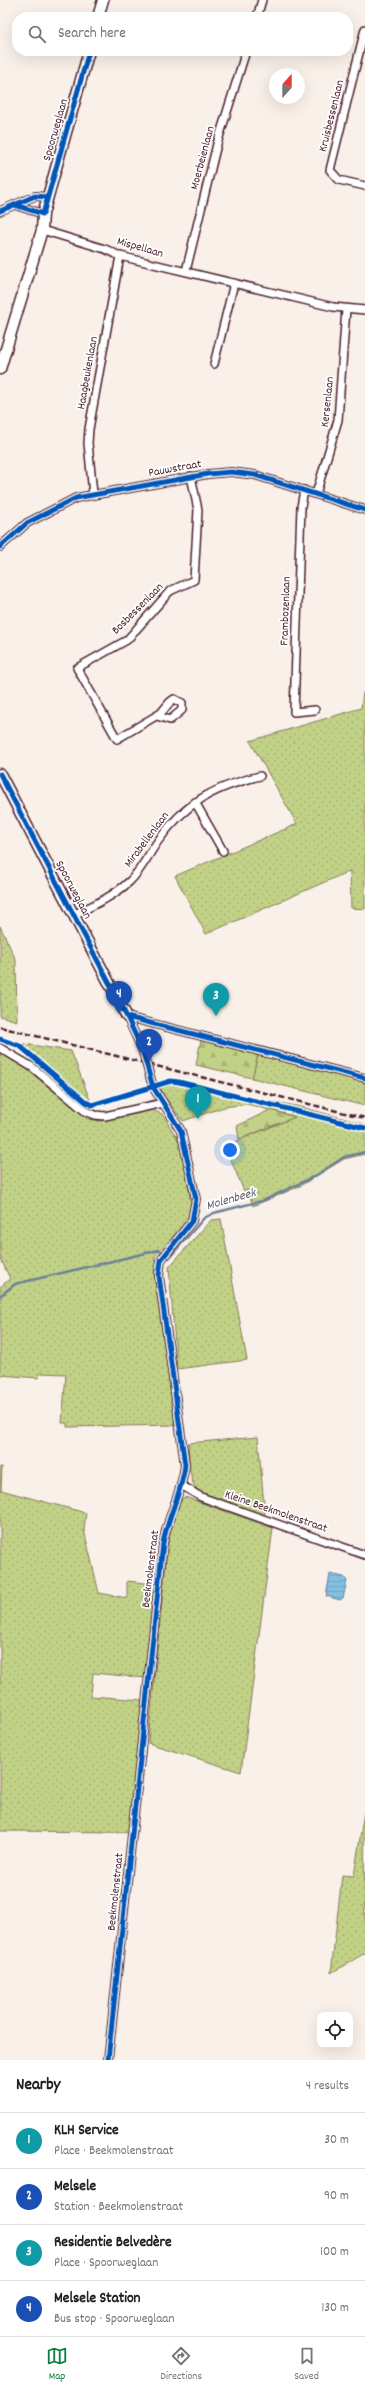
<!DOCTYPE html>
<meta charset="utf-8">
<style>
:root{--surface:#fff;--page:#f2f2f2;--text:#202124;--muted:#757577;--line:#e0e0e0;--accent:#0b8043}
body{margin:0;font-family:Dekko,sans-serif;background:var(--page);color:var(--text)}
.controls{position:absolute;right:12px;bottom:12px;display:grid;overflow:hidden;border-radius:8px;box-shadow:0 4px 16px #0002}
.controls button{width:36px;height:36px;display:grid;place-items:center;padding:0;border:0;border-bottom:1px solid var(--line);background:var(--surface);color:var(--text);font:20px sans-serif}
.compass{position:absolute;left:269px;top:68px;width:36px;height:36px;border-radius:50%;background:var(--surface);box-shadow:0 4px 16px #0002;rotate:21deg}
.you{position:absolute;left:230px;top:1150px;width:14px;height:14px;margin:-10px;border:3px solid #fff;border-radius:50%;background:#1a73e8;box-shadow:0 0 0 6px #1a73e833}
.badge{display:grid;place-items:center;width:26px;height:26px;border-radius:50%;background:var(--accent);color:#fff;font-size:13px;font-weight:700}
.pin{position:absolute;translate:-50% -33px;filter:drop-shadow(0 1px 2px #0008)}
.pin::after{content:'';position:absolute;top:21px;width:14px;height:12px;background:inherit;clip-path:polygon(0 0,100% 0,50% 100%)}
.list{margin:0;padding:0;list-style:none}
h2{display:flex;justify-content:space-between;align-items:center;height:52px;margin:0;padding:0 16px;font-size:17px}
h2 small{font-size:13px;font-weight:400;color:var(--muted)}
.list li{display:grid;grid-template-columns:26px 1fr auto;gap:12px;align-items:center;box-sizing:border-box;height:56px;padding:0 16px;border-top:1px solid var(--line)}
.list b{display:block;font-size:15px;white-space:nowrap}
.list p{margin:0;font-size:13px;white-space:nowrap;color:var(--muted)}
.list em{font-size:13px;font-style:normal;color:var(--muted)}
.icon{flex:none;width:22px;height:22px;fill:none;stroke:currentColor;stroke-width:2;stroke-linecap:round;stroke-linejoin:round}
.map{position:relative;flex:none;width:365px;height:2060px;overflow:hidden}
.search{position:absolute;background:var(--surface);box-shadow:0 4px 16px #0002;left:12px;right:12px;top:12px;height:44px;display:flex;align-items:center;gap:10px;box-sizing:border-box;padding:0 14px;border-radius:16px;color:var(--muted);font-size:15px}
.sheet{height:276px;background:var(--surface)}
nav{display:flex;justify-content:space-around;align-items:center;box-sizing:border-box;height:56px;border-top:1px solid var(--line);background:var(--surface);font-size:11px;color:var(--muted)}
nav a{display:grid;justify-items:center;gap:2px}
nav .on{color:var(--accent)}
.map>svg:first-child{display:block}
</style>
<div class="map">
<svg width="365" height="2060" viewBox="0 0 365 2060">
<defs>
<pattern id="grass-dots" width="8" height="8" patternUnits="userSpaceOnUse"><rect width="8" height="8" fill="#c1d287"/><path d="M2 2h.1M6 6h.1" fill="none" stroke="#a7b475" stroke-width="1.8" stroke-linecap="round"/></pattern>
<pattern id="forest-firs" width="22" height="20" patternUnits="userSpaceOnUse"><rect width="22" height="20" fill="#c1d287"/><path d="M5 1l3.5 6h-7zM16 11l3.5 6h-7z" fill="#a7b475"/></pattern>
<pattern id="water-rules" width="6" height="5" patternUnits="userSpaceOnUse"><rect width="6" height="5" fill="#83c1e3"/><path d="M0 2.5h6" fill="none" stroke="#73a5c3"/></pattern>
</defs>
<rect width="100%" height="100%" fill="#f9f1e9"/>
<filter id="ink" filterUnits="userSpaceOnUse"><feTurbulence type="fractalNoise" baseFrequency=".025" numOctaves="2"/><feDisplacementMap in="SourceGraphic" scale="8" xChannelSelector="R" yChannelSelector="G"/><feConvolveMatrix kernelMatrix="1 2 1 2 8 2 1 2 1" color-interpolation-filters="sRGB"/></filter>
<g filter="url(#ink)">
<g fill="url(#grass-dots)" stroke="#867859">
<polygon points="363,693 365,693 365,909 351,908 350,871 206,934 175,876 297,824 250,741 361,708"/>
<polygon points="0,926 16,960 17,1021 0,1016"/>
<polygon points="11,1042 71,1051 92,1105"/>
<polygon points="0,1053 9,1055 88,1119 101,1121 152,1110 162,1114 182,1146 191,1204 188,1218 181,1227 155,1256 154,1272 176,1425 67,1427 67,1423 62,1423 66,1374 40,1373 39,1378 0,1375 0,1287 10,1279 0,1257"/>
<polygon points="258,1055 365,1082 365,1106 252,1078"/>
<polygon points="173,1084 297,1106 365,1124 365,1154 344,1159 300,1186 253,1206 248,1190 244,1191 225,1146 295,1117 247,1104 224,1107 183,1121 164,1096 160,1087"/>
<polygon points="221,1219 247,1360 177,1369 169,1267 211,1220"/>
<path d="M258,1437l7,80c-17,-5 -67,-17 -72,-34 -4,-12 -4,-27 -5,-40z"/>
<polygon points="0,1467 2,1467 1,1490 86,1513 84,1530 99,1593 127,1598 127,1581 155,1584 146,1678 93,1673 91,1696 142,1700 129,1832 0,1831"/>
<path d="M185,1497l88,31 -32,244 -93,-29 19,-194c2,-12 6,-46 18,-52z"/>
<polygon points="364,1812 365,1953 331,1973 342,1875 354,1876"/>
</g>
<g fill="url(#forest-firs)" stroke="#867859">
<polygon points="201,1039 258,1055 252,1078 196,1065"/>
<polygon points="270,1110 295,1117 239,1139 237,1126"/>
</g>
<polygon fill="url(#water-rules)" stroke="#6c8099" points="330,1574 344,1577 347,1581 343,1598 340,1600 326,1596"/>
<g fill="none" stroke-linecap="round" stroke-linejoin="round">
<polyline stroke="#6c8099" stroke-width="2.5" points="0,1296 15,1284 159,1250 169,1258 204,1218 214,1213 265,1200 315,1176 344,1157 365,1152"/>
<g stroke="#4a1f2b" stroke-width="10">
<g id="street">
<polyline points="257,17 262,0"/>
<polyline points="365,29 330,170 339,180 365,186"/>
<polyline points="15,205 43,214"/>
<polyline points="0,211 35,196 47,197"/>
<polyline points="42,230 105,249 120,256 333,307 365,310"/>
<polyline points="186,271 217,144 246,51"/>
<polyline points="214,364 234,283"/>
<polyline points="304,490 301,507 294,712 315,710"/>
<polyline points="93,494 88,443 89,429 120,256"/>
<polyline points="316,494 338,420 346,309"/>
<polyline points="0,547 27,523 76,498 208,474 231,472 255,475 365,510"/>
<polyline points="157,716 170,720 182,710 182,703 174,699 170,702 161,713 117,739 77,668 127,640 170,591 194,580 198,510 191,476"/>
<polyline points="195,802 223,851"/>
<path d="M75,914c19,-9 39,-18 55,-33 11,-11 19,-27 28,-40 28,-39 56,-54 102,-65"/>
<polyline points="127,1017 365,1078"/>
<polyline points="0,1048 32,1067 85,1111 95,1115 105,1116 163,1103"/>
<polyline points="181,1485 201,1497 365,1555"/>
<path d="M108,2060l55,-517c5,-27 19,-51 22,-78l-26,-189 2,-16 31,-39 4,-22 -15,-68 -28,-44 -11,-38 -15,-32"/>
</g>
</g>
<g stroke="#4a1f2b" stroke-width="13">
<g id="secondary">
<polyline points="98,17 103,0"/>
<polyline points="0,369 42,230 43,214 89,51"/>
<polyline points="0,774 127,1017"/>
</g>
</g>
<use href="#street" stroke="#fff" stroke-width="7"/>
<use href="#secondary" stroke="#fff" stroke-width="10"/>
<polyline stroke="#4a1f2b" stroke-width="2.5" stroke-dasharray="6 3" stroke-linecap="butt" points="0,1027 365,1118"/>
<g stroke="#fff" stroke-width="8">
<g id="cycleway">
<polyline points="15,205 43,214 89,51"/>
<polyline points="0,211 35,196 47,197"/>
<polyline points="0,547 27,523 76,498 208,474 231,472 255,475 365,510"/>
<path d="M0,774l127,243 15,32 11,38 28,44 15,68 -4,22 -31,39 -2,16 26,189c-3,27 -17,51 -22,78l-55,517"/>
<polyline points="127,1017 365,1078"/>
<polyline points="0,1039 20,1046 86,1102 92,1105 171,1081 179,1082 365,1128"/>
</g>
</g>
<use href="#cycleway" stroke="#0057b8" stroke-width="5"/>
</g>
</g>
<g text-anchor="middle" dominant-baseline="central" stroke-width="3.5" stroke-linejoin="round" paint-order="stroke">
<g font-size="12" fill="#4a1f2b" stroke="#fff">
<text transform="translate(332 116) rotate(-76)">Kruisbessenlaan</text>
<text transform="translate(56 130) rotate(-74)">Spoorweglaan</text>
<text transform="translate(203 158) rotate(-75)">Moerbeienlaan</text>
<text transform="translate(140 248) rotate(16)">Mispellaan</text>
<text transform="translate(88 373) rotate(-80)">Haagbeukenlaan</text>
<text transform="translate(328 402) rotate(-84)">Kersenlaan</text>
<text transform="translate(175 469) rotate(-10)">Pauwstraat</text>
<text transform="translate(138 609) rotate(-45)">Bosbessenlaan</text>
<text transform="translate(286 611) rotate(-88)">Frambozenlaan</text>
<text transform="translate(147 840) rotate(-53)">Mirabellenlaan</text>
<text transform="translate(73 890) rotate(62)">Spoorweglaan</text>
<text transform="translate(276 1512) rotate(19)">Kleine Beekmolenstraat</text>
<text transform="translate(151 1569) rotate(-83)">Beekmolenstraat</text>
<text transform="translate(116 1892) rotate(-84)">Beekmolenstraat</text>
</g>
<g font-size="13" font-style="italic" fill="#5e586b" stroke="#fff">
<text transform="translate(231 1200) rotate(-16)">Molenbeek</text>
</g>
</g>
</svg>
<div class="controls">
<button><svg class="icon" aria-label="locate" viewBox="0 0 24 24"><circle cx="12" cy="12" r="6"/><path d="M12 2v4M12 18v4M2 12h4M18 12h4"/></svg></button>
</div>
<svg class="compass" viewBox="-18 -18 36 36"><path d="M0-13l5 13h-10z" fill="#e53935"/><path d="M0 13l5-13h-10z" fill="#757577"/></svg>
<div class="you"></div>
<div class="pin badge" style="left:198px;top:1119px;background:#0f9aa8">1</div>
<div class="pin badge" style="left:149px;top:1062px;background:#1a4fb4">2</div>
<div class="pin badge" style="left:216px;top:1016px;background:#0f9aa8">3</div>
<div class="pin badge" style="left:119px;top:1014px;background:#1a4fb4">4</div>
<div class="search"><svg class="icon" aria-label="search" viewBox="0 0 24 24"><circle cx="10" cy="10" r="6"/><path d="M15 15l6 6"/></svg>Search here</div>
</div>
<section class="sheet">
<h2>Nearby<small>4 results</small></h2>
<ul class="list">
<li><span class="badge" style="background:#0f9aa8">1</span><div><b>KLH Service</b><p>Place · Beekmolenstraat</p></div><em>30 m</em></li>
<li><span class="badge" style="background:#1a4fb4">2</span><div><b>Melsele</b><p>Station · Beekmolenstraat</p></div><em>90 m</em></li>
<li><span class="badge" style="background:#0f9aa8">3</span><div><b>Residentie Belvedère</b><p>Place · Spoorweglaan</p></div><em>100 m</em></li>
<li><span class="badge" style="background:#1a4fb4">4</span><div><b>Melsele Station</b><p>Bus stop · Spoorweglaan</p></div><em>130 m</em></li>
</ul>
</section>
<nav>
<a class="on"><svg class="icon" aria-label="map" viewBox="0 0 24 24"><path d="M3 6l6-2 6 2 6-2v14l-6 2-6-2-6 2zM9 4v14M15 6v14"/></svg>Map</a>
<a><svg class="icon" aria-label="directions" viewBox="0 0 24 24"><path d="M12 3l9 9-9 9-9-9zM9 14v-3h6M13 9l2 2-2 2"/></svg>Directions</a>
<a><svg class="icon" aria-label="saved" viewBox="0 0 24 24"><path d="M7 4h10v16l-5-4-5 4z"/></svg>Saved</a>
</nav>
